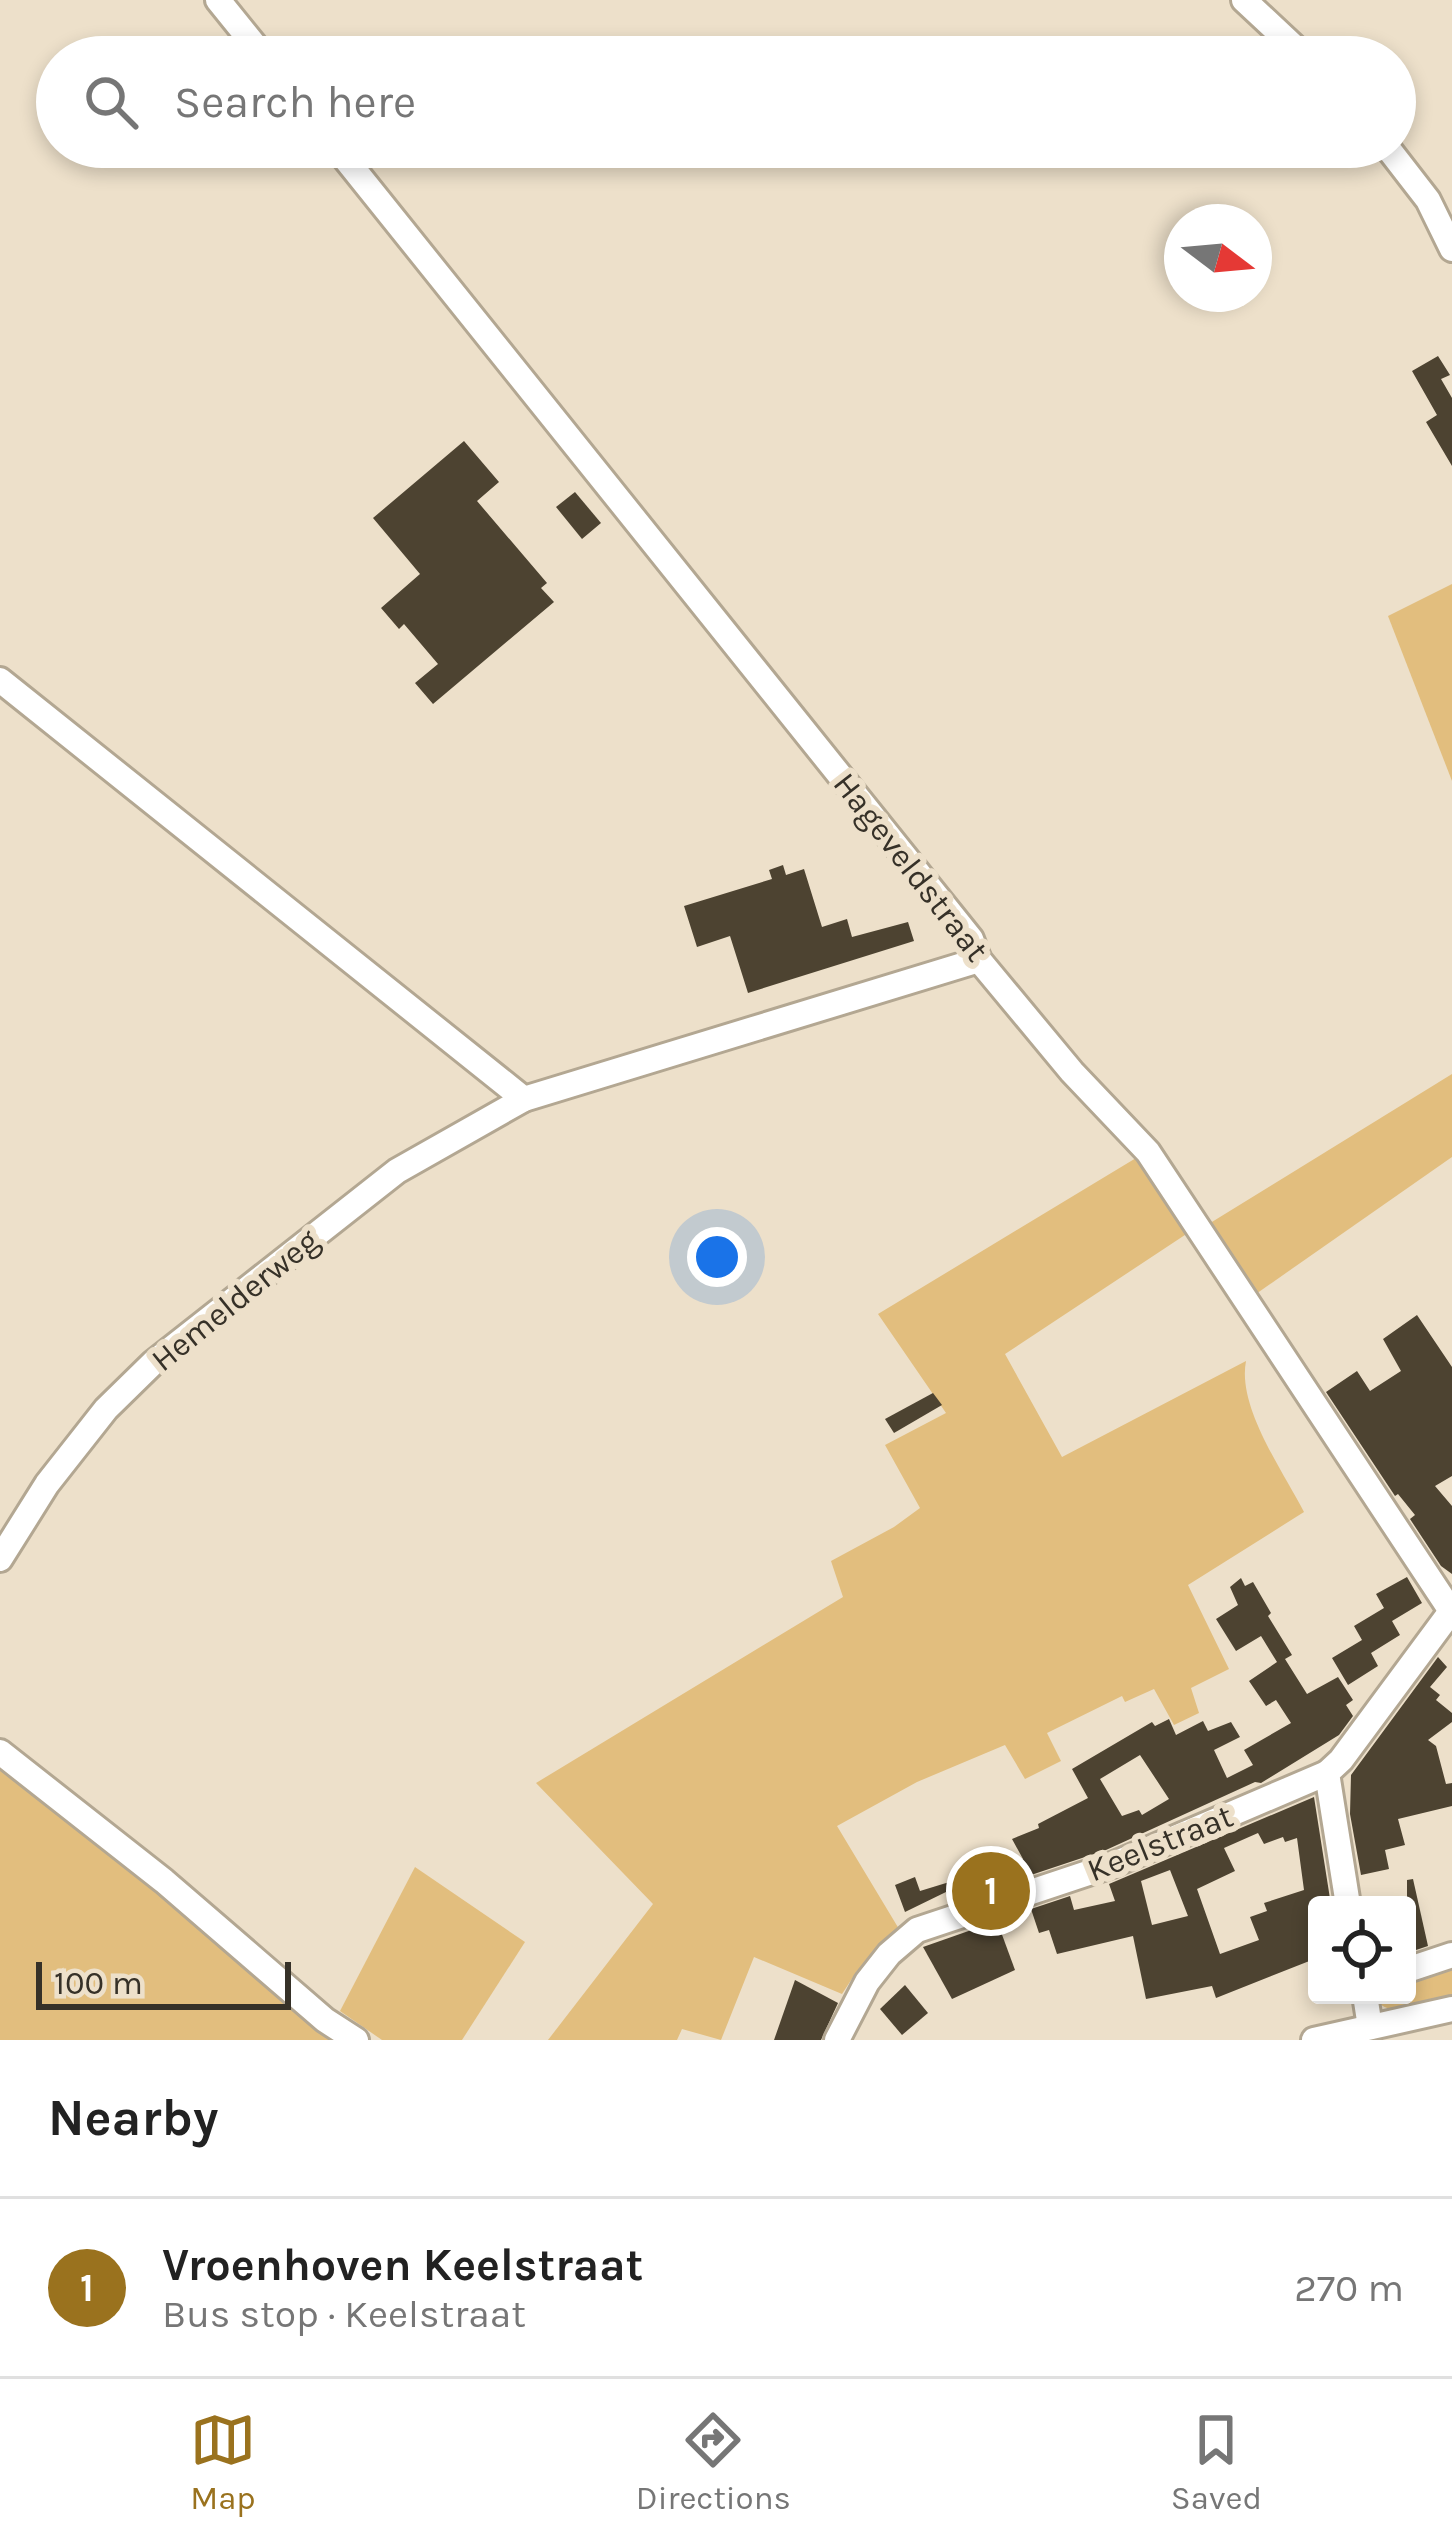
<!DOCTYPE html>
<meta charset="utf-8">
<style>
:root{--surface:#fff;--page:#f2f2f2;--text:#222;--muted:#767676;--line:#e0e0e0;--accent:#9a721e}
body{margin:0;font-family:Karla,sans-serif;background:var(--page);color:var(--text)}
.controls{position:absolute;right:36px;bottom:36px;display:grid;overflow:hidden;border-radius:12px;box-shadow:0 6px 18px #0003}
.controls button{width:108px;height:108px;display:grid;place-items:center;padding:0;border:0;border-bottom:3px solid var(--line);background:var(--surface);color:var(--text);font:60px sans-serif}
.compass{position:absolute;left:1164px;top:204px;width:108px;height:108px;border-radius:50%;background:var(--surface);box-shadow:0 6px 18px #0003;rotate:106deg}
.scale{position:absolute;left:36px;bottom:30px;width:255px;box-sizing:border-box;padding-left:12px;border:6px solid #363128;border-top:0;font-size:33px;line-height:42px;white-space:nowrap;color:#363128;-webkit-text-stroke:9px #ede0ca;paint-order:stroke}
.you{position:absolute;left:717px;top:1257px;width:42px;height:42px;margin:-30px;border:9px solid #fff;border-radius:50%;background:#1a73e8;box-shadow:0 0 0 18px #1a73e833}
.badge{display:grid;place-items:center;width:78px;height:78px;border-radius:50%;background:var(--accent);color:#fff;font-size:39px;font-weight:700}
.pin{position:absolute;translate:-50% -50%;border:6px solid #fff;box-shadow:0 3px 12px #0006}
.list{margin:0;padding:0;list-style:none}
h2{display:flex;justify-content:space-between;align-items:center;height:156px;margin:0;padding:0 48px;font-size:51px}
h2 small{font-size:39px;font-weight:400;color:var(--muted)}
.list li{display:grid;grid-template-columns:78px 1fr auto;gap:36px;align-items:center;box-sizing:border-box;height:180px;padding:0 48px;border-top:3px solid var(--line)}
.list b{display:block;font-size:45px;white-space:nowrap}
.list p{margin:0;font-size:39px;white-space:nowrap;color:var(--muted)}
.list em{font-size:39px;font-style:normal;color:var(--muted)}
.icon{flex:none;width:66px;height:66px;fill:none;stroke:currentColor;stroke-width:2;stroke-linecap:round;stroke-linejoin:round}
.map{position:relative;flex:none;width:1452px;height:2040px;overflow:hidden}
.search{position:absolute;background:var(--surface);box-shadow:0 6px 18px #0003;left:36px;right:36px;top:36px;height:132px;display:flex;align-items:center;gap:30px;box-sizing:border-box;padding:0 42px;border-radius:66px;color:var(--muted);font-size:45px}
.sheet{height:336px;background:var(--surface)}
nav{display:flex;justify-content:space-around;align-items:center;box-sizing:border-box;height:168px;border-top:3px solid var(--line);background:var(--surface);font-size:33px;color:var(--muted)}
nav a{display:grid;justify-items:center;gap:6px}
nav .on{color:var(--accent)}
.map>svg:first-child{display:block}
</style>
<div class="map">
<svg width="1452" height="2040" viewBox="0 0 1452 2040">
<rect width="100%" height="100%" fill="#ede0ca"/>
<g fill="#e2be7e">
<polygon points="1452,584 1452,781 1388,616"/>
<polygon points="1452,1074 1452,1157 1253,1296 1207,1225"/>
<path d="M1141,1155l53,74 -189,125 57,103 184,-96c-9,46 37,110 58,151l-116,73 41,84 -38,19 8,25 -25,12 -20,-36 -29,13 -3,-6 -75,37 14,28 -36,18 -20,-34 -88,37 -80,44 62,103 -42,42 -15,23 -88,-37 -33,83 -39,-11 -5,11h-129l105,-136 -117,-121 307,-186 -12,-36 63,-34 26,-19 -35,-63 61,-32 -68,-99z"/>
<polygon points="0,1762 344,2040 0,2040"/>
<polygon points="415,1867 525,1942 462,2040 382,2040 340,2011"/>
<path d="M1452,1962v39c-26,4 -65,22 -79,-6h34v-17z"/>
</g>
<g fill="#4d4331" fill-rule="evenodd">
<polygon points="1438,356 1450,375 1441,379 1452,398 1452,466 1426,422 1437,415 1412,371"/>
<polygon points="464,441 499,482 477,501 547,583 541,588 554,602 433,704 415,683 438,664 404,624 399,629 381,608 420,574 373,518"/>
<polygon points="575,492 601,523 582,539 556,507"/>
<polygon points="783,865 786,875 804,869 822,927 847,919 852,937 908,922 914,941 748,993 730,936 697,947 684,906 772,879 769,870"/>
<polygon points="1417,1315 1452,1367 1452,1476 1435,1486 1452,1506 1452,1574 1441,1566 1410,1519 1415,1515 1398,1494 1395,1496 1326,1392 1357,1371 1370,1391 1401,1371 1383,1339"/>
<polygon points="933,1393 942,1405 894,1433 885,1419"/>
<polygon points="1407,1577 1422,1603 1392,1621 1400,1635 1371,1653 1378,1666 1348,1685 1332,1658 1362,1640 1354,1626 1384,1608 1376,1594"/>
<path d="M1241,1578l4,8 8,-4 18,31 -3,3 24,39 -7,4 22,35 31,-17 15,23 -7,5 7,11 -14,19 -78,48 -6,-1 -149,68 -90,30 -6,-18 13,-3 -11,-20 27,-11 -1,-4 50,-26 -16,-29 80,-47 3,4 14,-7 7,16 27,-14 5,10 23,-9 9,15 -26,13 13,28 26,-13 -9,-15 47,-27 -15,-23 -10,6 -17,-25 28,-19 -16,-26 -25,15 -20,-32 22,-14 -8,-18zM1140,1755l29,44 -27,16 -3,-5 -17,6 -22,-37z"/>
<polygon points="1438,1657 1447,1667 1430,1687 1440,1695 1436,1700 1452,1713 1452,1722 1428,1740 1436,1746 1446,1784 1452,1783 1452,1806 1398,1819 1405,1845 1385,1850 1389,1869 1361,1875 1350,1814 1351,1775"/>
<path d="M1314,1797l17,108h-14v53l-101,40 -4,-12 -66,13 -13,-63 -76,18 -8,-24 -10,3 -8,-24 39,-13 4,14 41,-9 -6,-17zM1258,1833l6,11 19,-7 2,5 12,-4 7,52 -40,13 3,8 -17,6 9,23 -39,14 -23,-65 38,-18 -11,-23zM1170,1870l18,46 -36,9 -11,-44z"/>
<polygon points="1003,1870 1008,1881 950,1902 946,1892 905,1912 895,1885 915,1877 920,1891 969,1876 972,1882"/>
<polygon points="1413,1879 1428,1946 1407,1953 1407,1880"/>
<polygon points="997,1921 1015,1970 952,1999 923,1947"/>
<polygon points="795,1980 838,2003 821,2040 774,2040"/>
<polygon points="905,1985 928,2013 902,2035 880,2009"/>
</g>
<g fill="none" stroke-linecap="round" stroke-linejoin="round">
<g stroke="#b3a792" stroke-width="30">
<g id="minor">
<polyline points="218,0 264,57"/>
<polyline points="1244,0 1305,57"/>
<polyline points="336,147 971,939 979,960 1072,1072 1148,1152 1451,1611"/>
<polyline points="1387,147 1428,200 1452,249"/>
<polyline points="0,680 524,1099"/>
<polyline points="0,1559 47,1484 106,1409 153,1363 397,1171 524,1099 979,960"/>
<polyline points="0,1752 164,1881 325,2020 356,2040"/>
<polyline points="1348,1905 1327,1773 1341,1760 1452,1610"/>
<polyline points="1407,1970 1452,1955"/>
<polyline points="1365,1995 1370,2027"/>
<polyline points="837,2040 867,1982 889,1954 917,1930 1112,1865 1327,1773"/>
<polyline points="1314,2040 1452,2009"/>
</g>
</g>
<use href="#minor" stroke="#fff" stroke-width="24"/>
</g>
<g text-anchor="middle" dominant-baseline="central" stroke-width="12" stroke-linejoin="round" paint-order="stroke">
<g font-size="33" fill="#363128" stroke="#ede0ca">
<text transform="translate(911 867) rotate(52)">Hageveldstraat</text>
<text transform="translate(235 1300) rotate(-39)">Hemelderweg</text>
<text transform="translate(1160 1843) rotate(-22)">Keelstraat</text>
</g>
</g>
</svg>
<div class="controls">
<button><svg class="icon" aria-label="locate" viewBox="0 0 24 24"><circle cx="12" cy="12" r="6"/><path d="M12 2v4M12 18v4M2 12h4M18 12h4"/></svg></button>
</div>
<svg class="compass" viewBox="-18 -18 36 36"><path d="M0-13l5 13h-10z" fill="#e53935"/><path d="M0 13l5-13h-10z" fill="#767676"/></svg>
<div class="scale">100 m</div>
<div class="you"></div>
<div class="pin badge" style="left:991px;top:1891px">1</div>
<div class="search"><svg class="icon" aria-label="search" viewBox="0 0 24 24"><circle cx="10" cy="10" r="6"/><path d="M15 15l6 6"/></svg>Search here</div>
</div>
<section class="sheet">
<h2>Nearby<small></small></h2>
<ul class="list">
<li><span class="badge">1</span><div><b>Vroenhoven Keelstraat</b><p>Bus stop · Keelstraat</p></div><em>270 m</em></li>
</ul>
</section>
<nav>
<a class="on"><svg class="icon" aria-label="map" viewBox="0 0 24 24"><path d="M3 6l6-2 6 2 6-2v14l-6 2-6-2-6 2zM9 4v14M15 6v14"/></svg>Map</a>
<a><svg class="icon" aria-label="directions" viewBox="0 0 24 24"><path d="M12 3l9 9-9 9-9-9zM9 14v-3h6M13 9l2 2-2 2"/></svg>Directions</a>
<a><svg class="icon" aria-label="saved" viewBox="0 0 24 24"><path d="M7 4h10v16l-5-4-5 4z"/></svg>Saved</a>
</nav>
